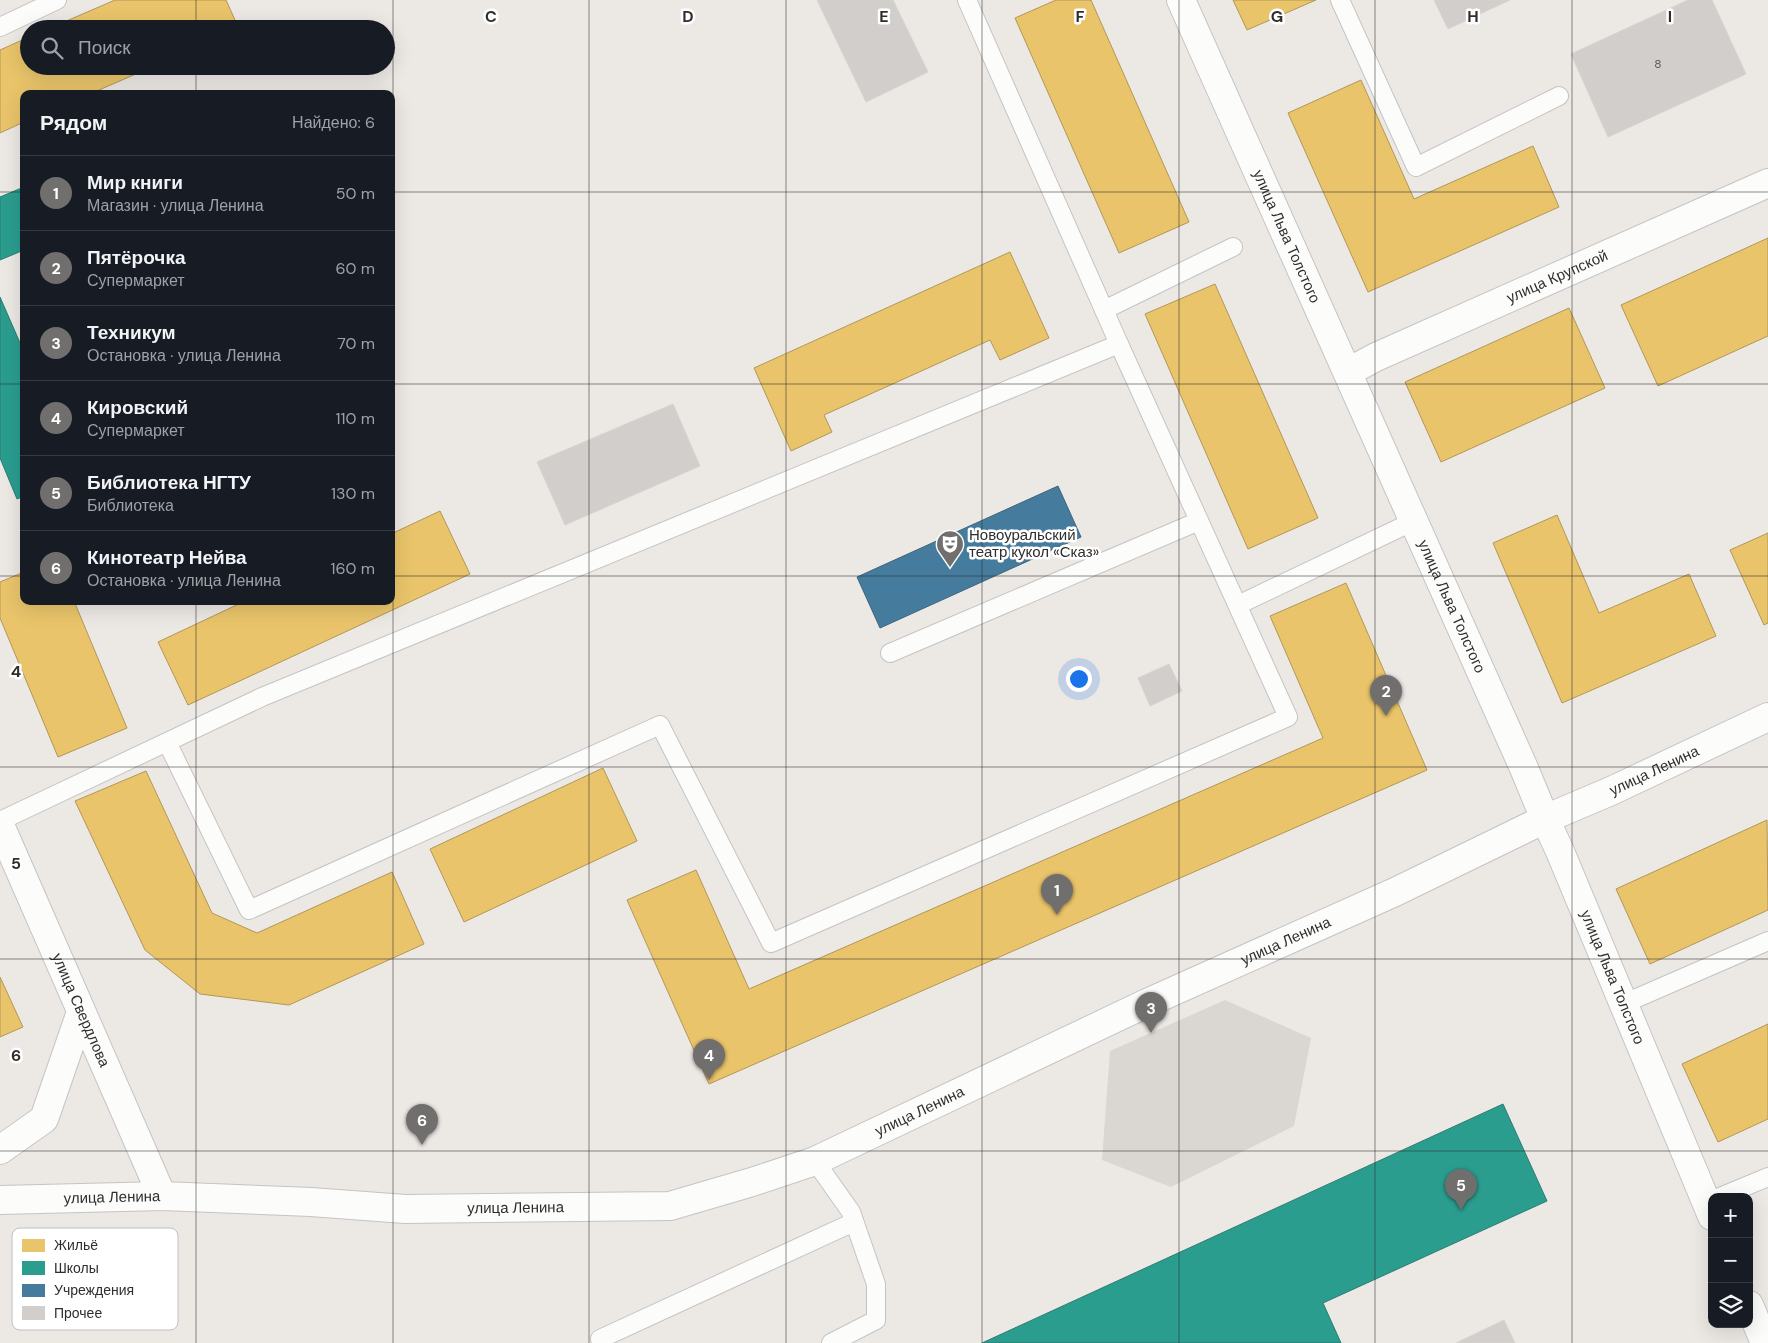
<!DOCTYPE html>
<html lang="ru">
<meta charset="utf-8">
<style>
:root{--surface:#171b24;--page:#242831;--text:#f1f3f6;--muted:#9ea1a6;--line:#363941;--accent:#706f6e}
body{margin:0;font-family:"DM Sans",sans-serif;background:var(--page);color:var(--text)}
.controls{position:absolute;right:15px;bottom:15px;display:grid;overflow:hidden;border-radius:10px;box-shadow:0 5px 20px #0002}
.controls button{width:45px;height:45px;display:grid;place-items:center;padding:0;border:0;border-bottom:1px solid var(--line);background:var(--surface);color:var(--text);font:25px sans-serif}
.you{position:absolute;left:1078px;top:678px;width:18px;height:18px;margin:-12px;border:4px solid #fff;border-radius:50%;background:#1a73e8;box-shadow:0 0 0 8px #1a73e833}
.badge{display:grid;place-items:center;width:32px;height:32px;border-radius:50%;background:var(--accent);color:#fff;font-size:16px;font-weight:700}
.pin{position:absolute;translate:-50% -41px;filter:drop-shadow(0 1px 2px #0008)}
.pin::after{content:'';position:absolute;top:26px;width:18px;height:15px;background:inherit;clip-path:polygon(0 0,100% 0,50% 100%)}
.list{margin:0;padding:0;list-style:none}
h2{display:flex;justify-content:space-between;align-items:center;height:65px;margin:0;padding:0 20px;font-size:21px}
h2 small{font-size:16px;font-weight:400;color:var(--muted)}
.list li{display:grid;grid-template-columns:32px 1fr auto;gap:15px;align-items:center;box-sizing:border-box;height:75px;padding:0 20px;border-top:1px solid var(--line)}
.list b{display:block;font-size:19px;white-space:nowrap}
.list p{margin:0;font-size:16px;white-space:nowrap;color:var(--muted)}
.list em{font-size:16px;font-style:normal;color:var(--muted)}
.icon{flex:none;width:28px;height:28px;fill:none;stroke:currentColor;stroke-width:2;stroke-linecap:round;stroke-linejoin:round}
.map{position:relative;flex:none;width:1768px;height:1343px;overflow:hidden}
.search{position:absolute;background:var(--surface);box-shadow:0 5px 20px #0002;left:20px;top:20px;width:375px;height:55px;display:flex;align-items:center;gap:12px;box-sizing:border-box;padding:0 18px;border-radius:28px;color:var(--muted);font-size:19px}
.panel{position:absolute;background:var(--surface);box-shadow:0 5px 20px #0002;left:20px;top:90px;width:375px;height:515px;border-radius:10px}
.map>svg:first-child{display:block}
</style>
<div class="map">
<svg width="1768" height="1343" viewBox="0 0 1768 1343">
<rect width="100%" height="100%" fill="#ece8e4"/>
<polygon fill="#dad6d2" points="1225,1000 1311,1038 1294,1126 1171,1187 1102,1160 1110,1051"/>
<g fill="#e9c46a" stroke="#b19758">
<polygon points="115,0 226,0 239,29 48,29"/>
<polygon points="1056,0 1091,0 1189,222 1119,253 1015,18"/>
<polygon points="1233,0 1316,0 1247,30"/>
<polygon points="29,37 29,66 154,66 90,94 24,94 24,122 0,133 0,50"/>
<polygon points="1361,80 1414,199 1533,146 1559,207 1368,292 1288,113"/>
<polygon points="1768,238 1768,336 1658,386 1621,305"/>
<polygon points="1010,252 1049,338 1000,360 990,340 824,415 832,432 791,451 754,368"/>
<polygon points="1215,284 1318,518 1248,549 1145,314"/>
<polygon points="1569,308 1605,388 1441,462 1405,382"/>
<polygon points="440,511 470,574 188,705 158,642 245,601 391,601 391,534"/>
<polygon points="1557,515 1599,613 1689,574 1716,636 1562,703 1493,543"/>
<polygon points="1768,533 1768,623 1764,625 1730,550"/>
<polygon points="24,572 24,601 74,601 127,728 58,757 0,618 0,582"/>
<polygon points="1346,583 1427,770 709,1084 627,900 696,870 749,989 1323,738 1270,616"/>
<polygon points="603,768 637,841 464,922 430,849"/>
<polygon points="146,771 212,913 257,933 392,872 424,944 289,1005 200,994 145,950 75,801"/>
<polygon points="1767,820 1768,910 1650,964 1616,889"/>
<polygon points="0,977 23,1027 0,1037"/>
<polygon points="1768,1024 1768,1119 1718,1142 1682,1064"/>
</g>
<g fill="#2a9d8f" stroke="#2b7c72">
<polygon points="24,187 24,250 0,260 0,197"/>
<polygon points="0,297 24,352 24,496 17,499 0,458"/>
<polygon points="1503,1104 1547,1201 1323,1303 1341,1343 982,1343"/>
</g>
<polygon fill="#457b9d" stroke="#3e647c" points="1058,486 1081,537 880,628 857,577"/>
<g fill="#d1cecb" stroke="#d7d4d0">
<polygon points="817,0 893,0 928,72 866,102"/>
<polygon points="1434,0 1510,0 1448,29"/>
<polygon points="1688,0 1712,0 1746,74 1608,137 1571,54"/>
<polygon points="673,404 700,466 565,525 537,462"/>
<polygon points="1169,664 1182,691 1150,706 1138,678"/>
<polygon points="1504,1320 1515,1343 1456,1343"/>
</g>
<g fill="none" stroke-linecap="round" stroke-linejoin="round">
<g stroke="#c5c4c5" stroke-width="20">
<g id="lane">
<polyline points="967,0 1119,344"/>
<polyline points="1340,0 1416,167 1559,96"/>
<polyline points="0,27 57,0"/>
<polyline points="1104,310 1233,247"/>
<polyline points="1238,605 1414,521"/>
<polyline points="890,653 1199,521"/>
<polyline points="0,821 262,697 1119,344 1288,717 771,943 660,725 249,910 167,742"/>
<polyline points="1623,1004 1768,941"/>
<polyline points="815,1161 851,1212 876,1284 876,1320 831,1343"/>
<polyline points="1720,1197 1768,1177"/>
<polyline points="600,1339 854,1222"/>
</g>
</g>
<g stroke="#c5c4c5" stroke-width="30">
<g id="street">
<path id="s1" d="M1181,0l342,766 22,53"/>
<path id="s2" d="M1348,372l28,-15 392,-174"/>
</g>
</g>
<g stroke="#c5c4c5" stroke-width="30">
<g id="secondary">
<path id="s3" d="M1545,819l14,30 153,367"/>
<path id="s4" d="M0,825l162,371"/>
<polyline points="0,1150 44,1119 81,1012"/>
<path id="s5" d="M0,1200l162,-4 149,6 94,7 265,-3 82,-24 63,-21 332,-158 248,-111 150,-73 66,-28 157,-74"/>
<polyline points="1749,1305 1765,1343"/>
</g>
</g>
<use href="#lane" stroke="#fcfcfb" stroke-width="18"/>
<use href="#street" stroke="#fcfcfb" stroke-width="28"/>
<use href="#secondary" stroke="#fcfcfb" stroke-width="28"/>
</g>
<path fill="none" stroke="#2e2e2e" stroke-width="1" stroke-opacity="0.55" d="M196,0v29M393,0v1343M589,0v1343M786,0v1343M982,0v1343M1179,0v1343M1375,0v1343M1572,0v1343M196,66v28M0,192h24M391,192h1377M0,384h24M391,384h1377M0,576h24M391,576h1377M196,601v742M0,767h1768M0,959h1768M0,1151h1768"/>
<defs>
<g id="theatre-pin" transform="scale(1.4375)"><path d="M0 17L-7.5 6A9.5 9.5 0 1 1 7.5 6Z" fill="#706f6e" stroke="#fff"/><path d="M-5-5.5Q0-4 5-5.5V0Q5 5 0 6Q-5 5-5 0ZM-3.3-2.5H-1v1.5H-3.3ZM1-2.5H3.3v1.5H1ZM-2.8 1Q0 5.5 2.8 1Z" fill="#fff"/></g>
</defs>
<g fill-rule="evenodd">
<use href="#theatre-pin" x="950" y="544"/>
</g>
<g text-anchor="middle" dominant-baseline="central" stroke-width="5" stroke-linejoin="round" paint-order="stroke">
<g font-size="12" fill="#585857">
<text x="1658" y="64">8</text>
</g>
<g font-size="15" fill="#2e2e2e" stroke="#fff">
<text stroke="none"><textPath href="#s1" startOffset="259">улица Льва Толстого</textPath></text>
<text stroke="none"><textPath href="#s2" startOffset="230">улица Крупской</textPath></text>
<text stroke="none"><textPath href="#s1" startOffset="664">улица Льва Толстого</textPath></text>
<text stroke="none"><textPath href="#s5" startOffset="1748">улица Ленина</textPath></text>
<text stroke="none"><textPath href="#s5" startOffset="1342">улица Ленина</textPath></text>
<text stroke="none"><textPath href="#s3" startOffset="172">улица Льва Толстого</textPath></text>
<text stroke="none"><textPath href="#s4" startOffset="202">улица Свердлова</textPath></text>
<text stroke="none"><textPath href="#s5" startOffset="938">улица Ленина</textPath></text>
<text stroke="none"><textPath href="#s5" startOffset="112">улица Ленина</textPath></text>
<text stroke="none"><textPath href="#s5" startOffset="516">улица Ленина</textPath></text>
</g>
<g font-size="15" fill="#2e2e2e" stroke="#fff" text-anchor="start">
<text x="969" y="535">Новоуральский<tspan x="969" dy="17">театр кукол «Сказ»</tspan></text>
</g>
</g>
<rect x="12" y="1228" width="166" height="102" rx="8" fill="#fff" stroke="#c0c0c0" stroke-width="1"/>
<rect x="22" y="1239" width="23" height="13" fill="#e9c46a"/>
<rect x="22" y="1261" width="23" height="14" fill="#2a9d8f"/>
<rect x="22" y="1284" width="23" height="13" fill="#457b9d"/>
<rect x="22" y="1306" width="23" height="14" fill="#d1cecb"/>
<g font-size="14" fill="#2e2e2e">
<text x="54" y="1250">Жильё</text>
<text x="54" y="1273">Школы</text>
<text x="54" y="1295">Учреждения</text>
<text x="54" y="1318">Прочее</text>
</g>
<g font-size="16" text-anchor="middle" font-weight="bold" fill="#2e2e2e" stroke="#fff" stroke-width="5" stroke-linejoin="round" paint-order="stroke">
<text x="491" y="22">C</text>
<text x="688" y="22">D</text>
<text x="884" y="22">E</text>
<text x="1080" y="22">F</text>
<text x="1277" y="22">G</text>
<text x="1473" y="22">H</text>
<text x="1670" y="22">I</text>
<text x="16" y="677">4</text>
<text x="16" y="869">5</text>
<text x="16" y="1061">6</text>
</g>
</svg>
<div class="controls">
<button>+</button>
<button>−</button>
<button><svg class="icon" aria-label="layers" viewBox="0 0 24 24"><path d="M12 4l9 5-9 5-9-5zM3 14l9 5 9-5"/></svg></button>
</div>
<div class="you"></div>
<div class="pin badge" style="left:1057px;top:915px">1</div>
<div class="pin badge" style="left:1386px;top:716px">2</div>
<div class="pin badge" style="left:1151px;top:1033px">3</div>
<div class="pin badge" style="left:709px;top:1080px">4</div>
<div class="pin badge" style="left:1461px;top:1210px">5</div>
<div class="pin badge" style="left:422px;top:1145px">6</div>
<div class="search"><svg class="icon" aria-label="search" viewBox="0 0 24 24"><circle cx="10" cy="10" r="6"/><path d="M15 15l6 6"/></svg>Поиск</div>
<section class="panel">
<h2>Рядом<small>Найдено: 6</small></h2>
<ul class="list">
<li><span class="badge">1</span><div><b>Мир книги</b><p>Магазин · улица Ленина</p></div><em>50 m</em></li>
<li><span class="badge">2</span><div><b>Пятёрочка</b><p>Супермаркет</p></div><em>60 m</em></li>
<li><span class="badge">3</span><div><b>Техникум</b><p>Остановка · улица Ленина</p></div><em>70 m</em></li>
<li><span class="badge">4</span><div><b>Кировский</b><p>Супермаркет</p></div><em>110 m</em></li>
<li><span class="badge">5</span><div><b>Библиотека НГТУ</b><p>Библиотека</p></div><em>130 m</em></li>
<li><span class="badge">6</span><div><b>Кинотеатр Нейва</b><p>Остановка · улица Ленина</p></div><em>160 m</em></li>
</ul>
</section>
</div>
